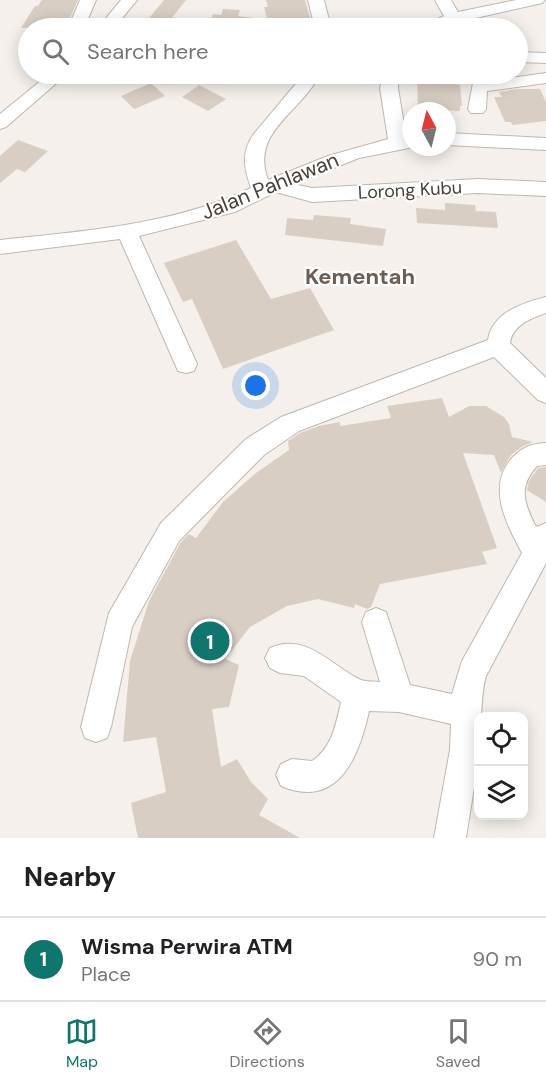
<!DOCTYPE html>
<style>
:root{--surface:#fff;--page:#f6f6f6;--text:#202124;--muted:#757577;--line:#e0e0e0;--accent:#0f766e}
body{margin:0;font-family:"DM Sans",sans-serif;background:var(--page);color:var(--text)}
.controls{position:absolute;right:18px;bottom:18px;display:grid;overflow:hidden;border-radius:12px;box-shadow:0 3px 15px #0003}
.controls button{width:54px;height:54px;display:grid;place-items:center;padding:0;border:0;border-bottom:2px solid var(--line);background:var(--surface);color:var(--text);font:30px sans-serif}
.compass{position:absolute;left:402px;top:102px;width:54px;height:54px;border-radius:50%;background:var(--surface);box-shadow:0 3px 15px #0003;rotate:353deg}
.you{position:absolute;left:256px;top:386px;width:21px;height:21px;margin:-15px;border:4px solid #fff;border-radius:50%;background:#1a73e8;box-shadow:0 0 0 9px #1a73e833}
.badge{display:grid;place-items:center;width:39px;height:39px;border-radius:50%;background:var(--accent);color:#fff;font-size:20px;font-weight:700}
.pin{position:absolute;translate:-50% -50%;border:3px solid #fff;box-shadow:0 2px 6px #0006}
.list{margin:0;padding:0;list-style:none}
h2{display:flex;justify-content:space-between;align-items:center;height:78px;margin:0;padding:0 24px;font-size:26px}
h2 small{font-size:20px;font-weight:400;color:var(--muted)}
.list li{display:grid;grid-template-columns:39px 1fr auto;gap:18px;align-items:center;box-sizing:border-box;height:84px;padding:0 24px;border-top:2px solid var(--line)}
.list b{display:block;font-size:22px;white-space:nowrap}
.list p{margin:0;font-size:20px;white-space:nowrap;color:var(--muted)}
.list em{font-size:20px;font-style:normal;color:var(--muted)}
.icon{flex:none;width:33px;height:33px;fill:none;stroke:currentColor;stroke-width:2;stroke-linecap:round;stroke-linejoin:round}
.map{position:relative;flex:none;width:546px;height:838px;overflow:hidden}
.search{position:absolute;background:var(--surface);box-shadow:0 3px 15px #0003;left:18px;right:18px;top:18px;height:66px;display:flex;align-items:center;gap:15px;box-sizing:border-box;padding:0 21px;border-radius:33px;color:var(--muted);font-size:22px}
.sheet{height:162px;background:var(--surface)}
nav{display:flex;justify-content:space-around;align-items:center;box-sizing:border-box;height:84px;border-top:2px solid var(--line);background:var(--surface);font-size:16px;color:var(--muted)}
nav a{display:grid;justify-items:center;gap:3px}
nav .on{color:var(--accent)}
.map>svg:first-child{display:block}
</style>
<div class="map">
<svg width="546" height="838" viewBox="0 0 546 838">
<rect width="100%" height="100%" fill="#f5f0eb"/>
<g fill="#d9cec4">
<polygon points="42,0 78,0 69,20 70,27 21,28 35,6 38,6"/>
<polygon points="164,0 186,0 164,28 141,28"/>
<polygon points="266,0 305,0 310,18 308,28 264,27 267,18 264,7 268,7"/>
<polygon points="223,9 240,10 238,16 254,18 253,28 208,28 213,14 221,15"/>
<polygon points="417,78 454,81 454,84 460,85 462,106 460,106 460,111 418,109"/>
<polygon points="151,83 165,96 134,109 121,96"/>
<polygon points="199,85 226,99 208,111 182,97"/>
<polygon points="517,89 540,89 546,102 546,121 512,125 511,122 505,122 494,97 502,97 499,92"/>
<polygon points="18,140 48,151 25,172 17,169 0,183 0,156"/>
<polygon points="445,203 475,205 476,211 496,212 498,228 417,223 416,208 445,210"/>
<polygon points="314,215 351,218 350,224 386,229 383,246 285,235 287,218 313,220"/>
<polygon points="236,240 271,299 310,288 334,330 223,369 192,299 183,302 164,263"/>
<polygon points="442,398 449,417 469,406 486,406 504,417 509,424 512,437 533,442 523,446 511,455 501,473 494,455 463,453 497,548 482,552 487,564 380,584 371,607 367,609 355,604 354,608 318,599 287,606 250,627 225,659 239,665 229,707 212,709 221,767 237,759 251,782 268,799 259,815 300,838 138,838 131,803 166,792 156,737 123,742 130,661 149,601 181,542 189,534 196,538 223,502 256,473 289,450 288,441 300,433 319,426 340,422 340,426 391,418 387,406"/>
<polygon points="546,467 546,502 527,490 529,481 538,468"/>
</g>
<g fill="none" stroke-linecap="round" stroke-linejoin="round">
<g stroke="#c0b7ae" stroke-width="2">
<g id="minor">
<polygon points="80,0 96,0 87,21 88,28 72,28 71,21"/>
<polygon points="121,0 137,0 114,28 98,28"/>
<polygon points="308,0 324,0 331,28 315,28"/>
<polygon points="435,0 451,0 458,12 516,0 545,0 542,3 458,22 443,28 423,28 425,25 444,16"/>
<polygon points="518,52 546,53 546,63 518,62"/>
<polygon points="546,73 546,83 487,91 486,109 483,113 471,113 468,109 473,83"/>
<polygon points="49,74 67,74 6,127 0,129 0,114"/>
<path d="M304,74h16c-19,39 -70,57 -52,106l60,-24 60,-17 -8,-51 3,-14h16l-1,14 8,49 5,-1v11h3l-55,11 -66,26 19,4 166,-9 68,3v14l-68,-3 -166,9 -36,-10 -41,20 -96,24 58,128 -3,7 -8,2 -8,-2 -3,-7 -55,-125 -120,15v-14c84,-9 174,-15 251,-52 -7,-20 -10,-35 2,-53z"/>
<polygon points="447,133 546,138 546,150 447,145"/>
<path d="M546,297v16c-15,5 -34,13 -36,30l36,35v25l-8,-3 -44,-43 -195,74 -35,24 -85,86 -47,86 -21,100 -4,11 -11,4 -11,-4 -4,-11 28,-114 52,-90 85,-84 35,-22 207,-77c4,-27 34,-37 58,-43z"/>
<path d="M546,443v22l-9,1c-18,20 -14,35 -2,59l2,2 9,-4v40l-60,113c-4,14 -4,27 -5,40h-3v46l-12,76h-32l16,-88 1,-26 -52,-12 -30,-1c-10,46 -31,99 -88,75l-5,-11 5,-11 11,-5 20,2c20,-13 24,-37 29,-59l-37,-26 -24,-3 -10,-5 -5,-10 5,-10c37,-16 61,18 91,32 5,2 13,1 19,2l-18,-60 4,-10 10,-4 10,4 24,73 42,9 10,-33 60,-108c-16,-30 -36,-67 -9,-96 11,-11 18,-13 33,-14z"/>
</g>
</g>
<use href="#minor" fill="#fff" fill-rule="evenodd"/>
</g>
<g text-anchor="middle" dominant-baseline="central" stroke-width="4.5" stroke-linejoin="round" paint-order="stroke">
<g font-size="18" fill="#494039" stroke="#fff">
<text transform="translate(410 190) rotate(-3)">Lorong Kubu</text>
</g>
<g font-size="21" fill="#494039" stroke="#fff">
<text transform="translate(270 186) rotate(-22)">Jalan Pahlawan</text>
</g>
<g font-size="22" font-weight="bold" fill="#6b5d51" stroke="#fff">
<text x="360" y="276">Kementah</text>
</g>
</g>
</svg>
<div class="controls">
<button><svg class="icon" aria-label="locate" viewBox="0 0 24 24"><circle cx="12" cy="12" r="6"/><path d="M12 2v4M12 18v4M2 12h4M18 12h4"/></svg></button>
<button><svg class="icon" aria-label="layers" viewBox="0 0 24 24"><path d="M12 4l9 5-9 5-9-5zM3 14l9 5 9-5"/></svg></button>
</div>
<svg class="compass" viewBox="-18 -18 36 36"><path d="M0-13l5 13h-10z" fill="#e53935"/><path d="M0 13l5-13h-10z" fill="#757577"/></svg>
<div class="you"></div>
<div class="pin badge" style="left:210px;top:641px">1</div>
<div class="search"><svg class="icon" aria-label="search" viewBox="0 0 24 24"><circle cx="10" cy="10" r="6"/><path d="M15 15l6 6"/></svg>Search here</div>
</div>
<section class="sheet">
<h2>Nearby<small></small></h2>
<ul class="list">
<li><span class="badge">1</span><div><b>Wisma Perwira ATM</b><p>Place</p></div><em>90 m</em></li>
</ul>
</section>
<nav>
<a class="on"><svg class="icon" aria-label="map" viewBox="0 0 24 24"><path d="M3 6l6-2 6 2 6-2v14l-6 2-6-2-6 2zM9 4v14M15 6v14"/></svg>Map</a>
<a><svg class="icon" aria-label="directions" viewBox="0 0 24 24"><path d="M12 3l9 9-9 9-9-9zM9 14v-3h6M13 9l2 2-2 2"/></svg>Directions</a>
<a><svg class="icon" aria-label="saved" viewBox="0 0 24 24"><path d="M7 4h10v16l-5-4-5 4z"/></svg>Saved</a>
</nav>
